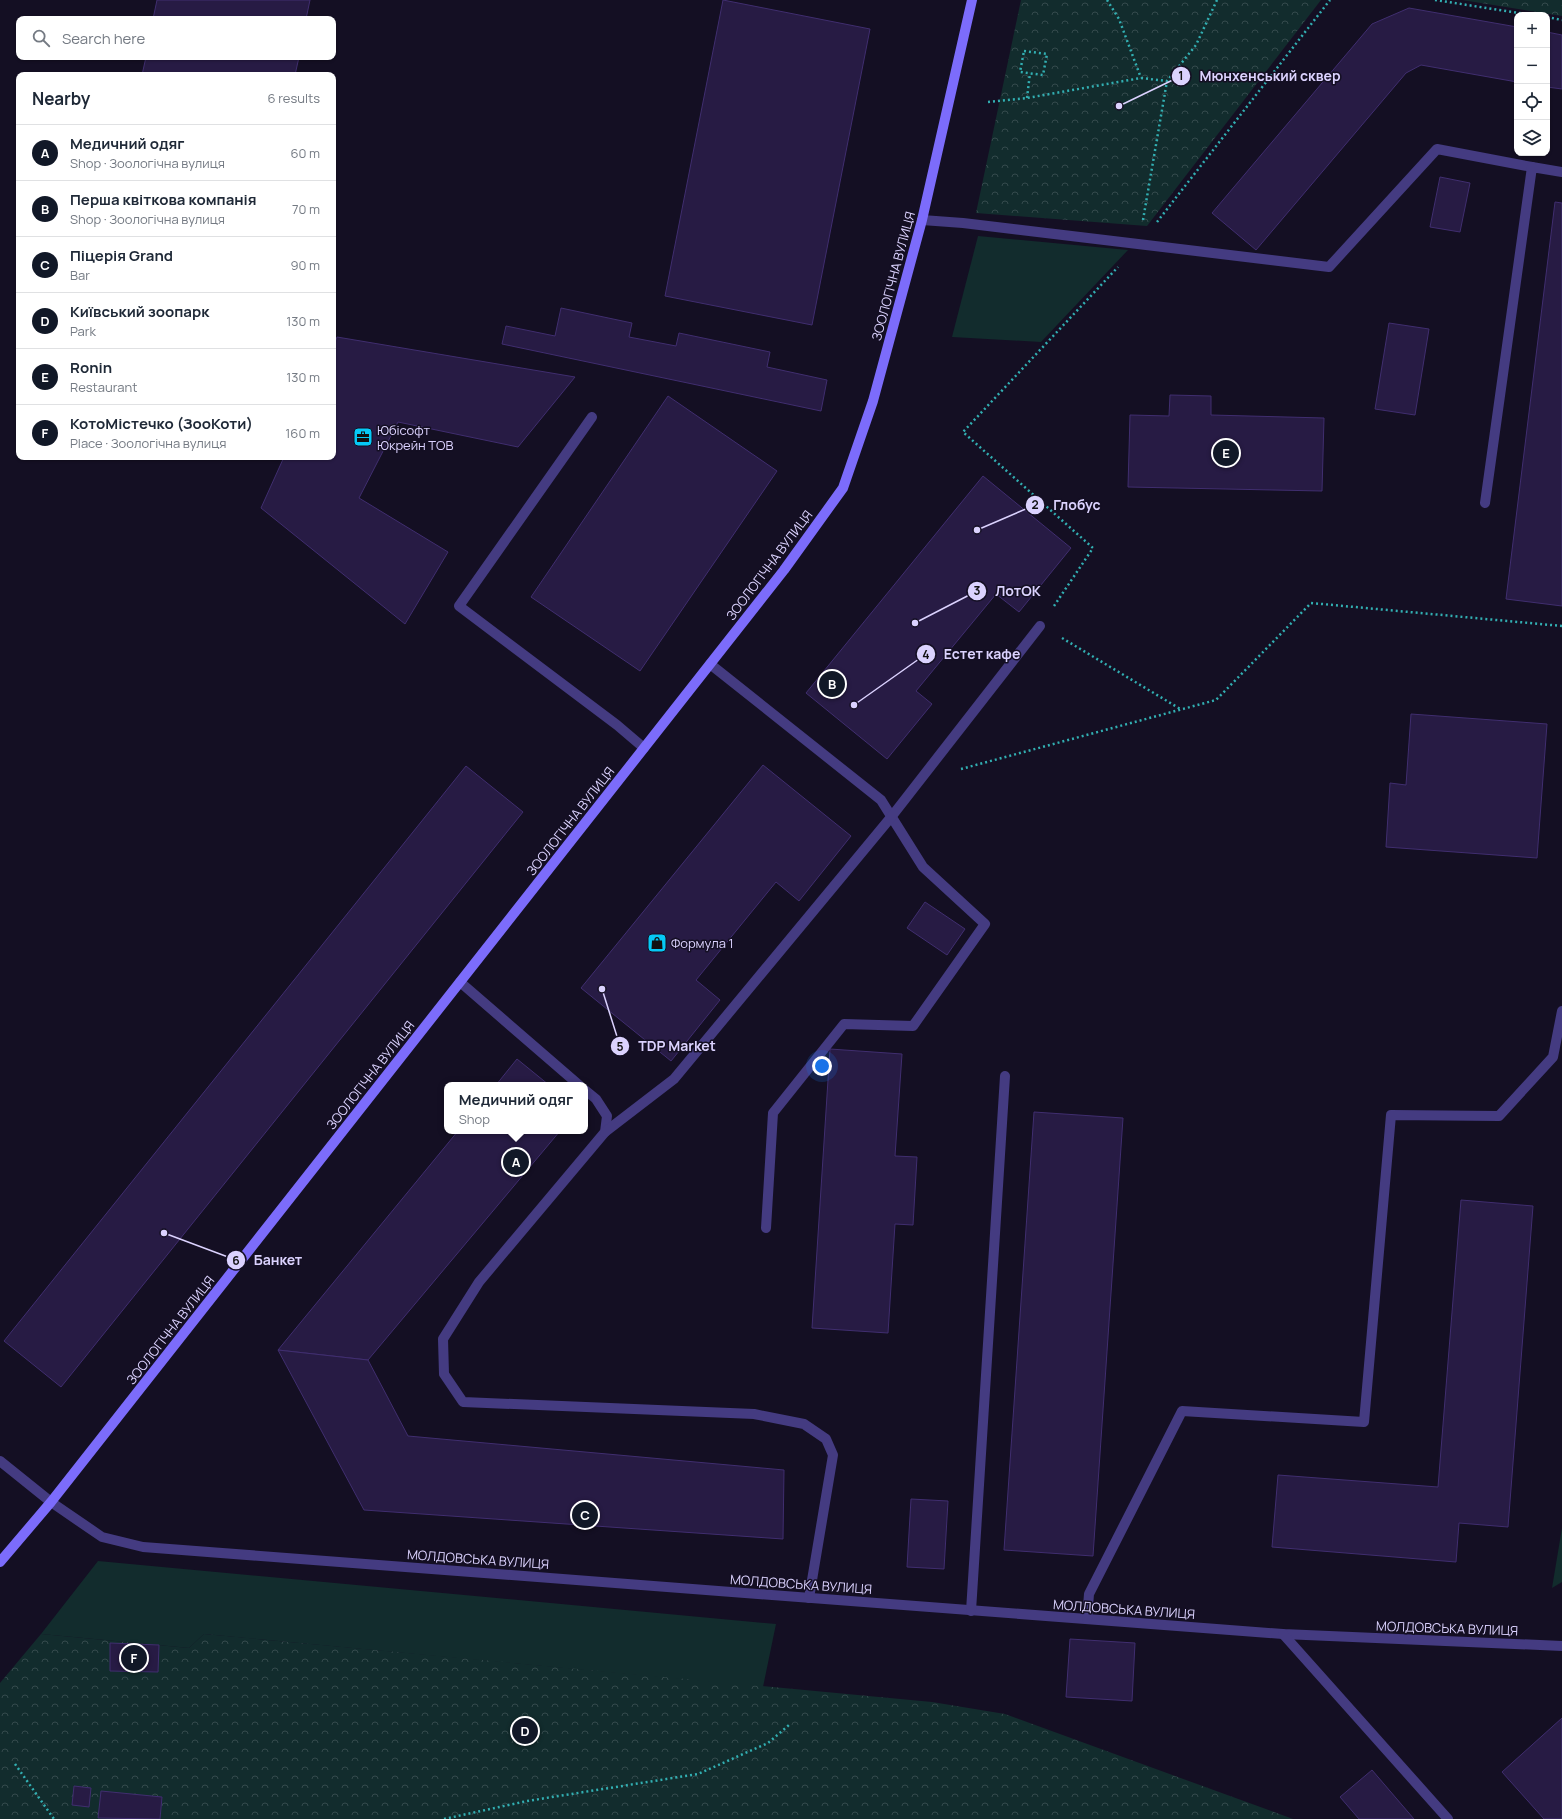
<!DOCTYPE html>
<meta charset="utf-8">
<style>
:root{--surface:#fff;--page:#f2f2f3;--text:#1f2937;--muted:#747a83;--line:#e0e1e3;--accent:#111827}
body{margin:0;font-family:Manrope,sans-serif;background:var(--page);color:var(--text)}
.controls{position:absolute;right:12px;top:12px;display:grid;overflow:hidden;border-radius:8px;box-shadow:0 1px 3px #0004}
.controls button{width:36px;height:36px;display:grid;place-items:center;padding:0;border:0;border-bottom:1px solid var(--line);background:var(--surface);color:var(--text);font:20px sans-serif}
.you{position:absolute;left:822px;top:1066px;width:14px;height:14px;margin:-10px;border:3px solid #fff;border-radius:50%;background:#1a73e8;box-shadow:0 0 0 6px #1a73e833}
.badge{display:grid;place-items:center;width:26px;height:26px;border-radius:50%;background:var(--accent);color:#fff;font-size:13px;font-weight:700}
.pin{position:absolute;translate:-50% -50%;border:2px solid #fff;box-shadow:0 1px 4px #0006}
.popup{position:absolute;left:444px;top:1082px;width:144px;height:52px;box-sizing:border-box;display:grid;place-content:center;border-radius:8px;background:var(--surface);filter:drop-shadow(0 1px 3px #0005);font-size:13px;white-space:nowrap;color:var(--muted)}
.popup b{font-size:15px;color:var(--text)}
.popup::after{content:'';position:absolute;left:50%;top:100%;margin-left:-8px;border:8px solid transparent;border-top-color:var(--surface)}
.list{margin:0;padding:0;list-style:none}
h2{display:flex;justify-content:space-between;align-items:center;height:52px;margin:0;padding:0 16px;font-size:17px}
h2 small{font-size:13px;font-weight:400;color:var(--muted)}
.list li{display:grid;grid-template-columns:26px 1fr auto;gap:12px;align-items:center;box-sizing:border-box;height:56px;padding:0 16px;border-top:1px solid var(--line)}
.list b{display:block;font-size:15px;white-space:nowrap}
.list p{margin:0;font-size:13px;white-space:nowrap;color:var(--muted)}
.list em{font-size:13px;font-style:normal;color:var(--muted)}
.icon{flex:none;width:22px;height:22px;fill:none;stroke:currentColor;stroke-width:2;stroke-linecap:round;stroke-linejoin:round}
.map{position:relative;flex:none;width:1562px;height:1819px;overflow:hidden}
.search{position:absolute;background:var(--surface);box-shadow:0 1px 3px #0004;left:16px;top:16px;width:320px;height:44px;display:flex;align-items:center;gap:10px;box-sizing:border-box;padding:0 14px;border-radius:8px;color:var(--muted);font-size:15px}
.panel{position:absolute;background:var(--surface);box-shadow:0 1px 3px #0004;left:16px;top:72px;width:320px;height:388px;border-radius:8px}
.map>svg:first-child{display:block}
</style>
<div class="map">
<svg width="1562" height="1819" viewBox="0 0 1562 1819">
<defs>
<pattern id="forest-crowns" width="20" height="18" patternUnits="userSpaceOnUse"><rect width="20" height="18" fill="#122c2d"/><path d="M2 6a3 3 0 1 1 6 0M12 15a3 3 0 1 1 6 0" fill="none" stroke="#344a4c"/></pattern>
</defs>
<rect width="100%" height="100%" fill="#140f23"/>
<g fill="#122c2d">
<polygon points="978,236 1128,250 1041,342 952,337"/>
<polygon points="1562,1528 1562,1582 1552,1588"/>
<polygon points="98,1561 776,1624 763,1687 204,1634 189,1648 41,1634"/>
</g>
<g fill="url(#forest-crowns)">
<polygon points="1021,0 1321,0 1147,226 976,213"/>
<polygon points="1462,0 1562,0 1562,16"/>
<polygon points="41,1634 189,1648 204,1634 932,1702 1005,1714 1293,1819 0,1819 0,1683"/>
</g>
<g fill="#271b44" stroke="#402e6f">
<polygon points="157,0 310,0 306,19 153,19"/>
<polygon points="723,0 870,29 812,325 665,296"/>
<polygon points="1409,8 1517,27 1517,82 1421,65 1406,73 1256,250 1212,213 1372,24"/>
<polygon points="1547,32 1562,35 1562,89 1547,87"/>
<polygon points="146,57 299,57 295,75 142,75"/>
<polygon points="1440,177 1470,183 1460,232 1430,227"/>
<polygon points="1555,202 1562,203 1562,606 1506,599"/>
<polygon points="561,308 632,323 629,337 676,346 679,333 770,352 767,367 827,380 821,411 502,344 506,326 555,336"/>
<polygon points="1389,323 1429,329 1415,415 1375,409"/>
<polygon points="337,337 575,377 518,447 398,422 359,498 448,552 405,624 261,508 284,457 333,457 333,347"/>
<polygon points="1170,395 1211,396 1211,415 1324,418 1322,491 1128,487 1130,415 1169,416"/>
<polygon points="668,396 777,471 640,671 531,597"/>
<polygon points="983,476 1071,548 1019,612 996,594 916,691 932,704 887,759 806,693"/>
<polygon points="1411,714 1547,724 1537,858 1386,847 1390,783 1406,785"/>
<polygon points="763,765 851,836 799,901 776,882 696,980 720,1000 671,1061 581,988"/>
<polygon points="466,766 523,812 61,1387 4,1341"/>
<polygon points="925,902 965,929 947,955 907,928"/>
<polygon points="830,1049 902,1054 895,1156 917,1157 913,1225 895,1224 888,1333 812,1328"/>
<polygon points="517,1059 549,1085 496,1085"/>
<polygon points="1034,1112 1123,1118 1093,1556 1004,1550"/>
<polygon points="458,1131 560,1131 368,1360 278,1350"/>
<polygon points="1461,1200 1533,1206 1508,1527 1459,1523 1456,1562 1272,1547 1278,1475 1438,1487"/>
<polygon points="278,1350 368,1360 408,1436 784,1470 783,1539 364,1510"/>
<polygon points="911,1499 948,1501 944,1569 907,1567"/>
<polygon points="1070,1639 1135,1643 1132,1701 1066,1697"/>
<polygon points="110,1643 159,1645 158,1672 110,1671"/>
<polygon points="1562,1718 1562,1819 1544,1819 1502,1772"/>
<polygon points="1372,1770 1414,1819 1359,1819 1340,1797"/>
<polygon points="74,1786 91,1788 89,1807 72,1805"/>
<polygon points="101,1791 162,1797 160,1819 98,1818"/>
</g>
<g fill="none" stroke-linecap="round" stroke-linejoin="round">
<g stroke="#32afb2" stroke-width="2.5" stroke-dasharray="2 3" stroke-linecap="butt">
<polyline points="1107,0 1119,19 1141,78"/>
<polyline points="1435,0 1532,15"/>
<polyline points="1547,17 1562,20"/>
<polygon points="1024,51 1047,54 1043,75 1020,72"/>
<polyline points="1027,98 1030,73"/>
<polyline points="988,102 1027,98 1141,78 1167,81"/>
<polyline points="1143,220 1167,81 1196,45 1217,0"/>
<polyline points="1157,222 1330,0"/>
<polyline points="1054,606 1093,548 963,432 1118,267"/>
<polyline points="1062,638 1182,710"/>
<polyline points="961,769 1216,700 1311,603 1562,626"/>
<polyline points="15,1764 54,1819"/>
<polyline points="444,1819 527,1801 698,1774 768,1743 789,1725"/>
</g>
<g stroke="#443b81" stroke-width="10">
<polyline points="922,220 963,223 1329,267 1437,149 1532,167"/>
<polyline points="592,417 459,606 617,725 644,748"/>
<polyline points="1485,503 1532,167 1562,172"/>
<polyline points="710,664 881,800 923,867 985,924 913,1026 844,1024 773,1113 766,1228"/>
<polyline points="460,982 579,1085"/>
<polyline points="585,1090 596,1099 607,1116 605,1132 479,1282 443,1339 444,1374 463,1402 754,1414 804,1424 826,1439 833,1455 809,1598"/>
<polyline points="605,1132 674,1079 892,816 1040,626"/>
<polyline points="0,1461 51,1502 102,1537 143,1547 1283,1634 1562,1646"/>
<polyline points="971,1611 1005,1076"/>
<polyline points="1087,1619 1089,1594 1182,1411 1364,1422 1391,1115 1499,1116 1553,1057 1562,1011"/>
<polyline points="1283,1634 1448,1819"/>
</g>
<polyline stroke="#7c6cfb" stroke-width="10" points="0,1562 51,1502 784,570 843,488 873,401 922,220 972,0"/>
</g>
<defs>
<g id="office-square" transform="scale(1)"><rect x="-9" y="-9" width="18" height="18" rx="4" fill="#06c9f6" stroke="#140f23"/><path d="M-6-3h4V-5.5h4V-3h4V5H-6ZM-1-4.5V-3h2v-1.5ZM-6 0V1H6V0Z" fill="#111"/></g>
<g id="shop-square" transform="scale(1)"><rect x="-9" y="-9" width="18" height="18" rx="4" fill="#06c9f6" stroke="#140f23"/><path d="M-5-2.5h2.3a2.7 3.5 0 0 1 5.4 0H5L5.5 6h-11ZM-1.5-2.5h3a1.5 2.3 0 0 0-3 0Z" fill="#111"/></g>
</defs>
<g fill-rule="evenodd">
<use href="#office-square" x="363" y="437"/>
<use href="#shop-square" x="657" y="943"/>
</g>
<g text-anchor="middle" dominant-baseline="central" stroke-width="3" stroke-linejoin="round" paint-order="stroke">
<g font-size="13" fill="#dbd2fe" stroke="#140f23">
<text transform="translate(893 276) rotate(-75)">ЗООЛОГІЧНА ВУЛИЦЯ</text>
<text transform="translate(769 565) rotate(-53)">ЗООЛОГІЧНА ВУЛИЦЯ</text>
<text transform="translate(570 821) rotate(-52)">ЗООЛОГІЧНА ВУЛИЦЯ</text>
<text transform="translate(370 1075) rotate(-52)">ЗООЛОГІЧНА ВУЛИЦЯ</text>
<text transform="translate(170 1330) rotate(-52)">ЗООЛОГІЧНА ВУЛИЦЯ</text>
<text transform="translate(478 1559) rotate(4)">МОЛДОВСЬКА ВУЛИЦЯ</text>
<text transform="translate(801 1584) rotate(4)">МОЛДОВСЬКА ВУЛИЦЯ</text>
<text transform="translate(1124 1609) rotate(4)">МОЛДОВСЬКА ВУЛИЦЯ</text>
<text transform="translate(1447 1628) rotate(2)">МОЛДОВСЬКА ВУЛИЦЯ</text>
</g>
<g font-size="13" fill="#dbd2fe" stroke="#140f23" text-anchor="start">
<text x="377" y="430">Юбісофт<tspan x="377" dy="15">Юкрейн ТОВ</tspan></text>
<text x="671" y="943">Формула 1</text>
</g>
</g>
<path fill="none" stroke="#dbd2fe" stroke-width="1.5" d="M1119 106L1181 76M977 530L1035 505M915 623L977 591M854 705L926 654M602 989L620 1046M164 1233L236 1260"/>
<g fill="#dbd2fe" stroke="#140f23" stroke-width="1.5">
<circle cx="1119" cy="106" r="4"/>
<circle cx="977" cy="530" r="4"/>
<circle cx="915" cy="623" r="4"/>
<circle cx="854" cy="705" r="4"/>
<circle cx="602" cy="989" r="4"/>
<circle cx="164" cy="1233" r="4"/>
<circle cx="1181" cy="76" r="10"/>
<circle cx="1035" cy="505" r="10"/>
<circle cx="977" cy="591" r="10"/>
<circle cx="926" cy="654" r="10"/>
<circle cx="620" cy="1046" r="10"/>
<circle cx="236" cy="1260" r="10"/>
</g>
<g font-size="12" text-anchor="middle" font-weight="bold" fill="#111">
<text x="1181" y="80">1</text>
<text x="1035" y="509">2</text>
<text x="977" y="595">3</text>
<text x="926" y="659">4</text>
<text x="620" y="1051">5</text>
<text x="236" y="1265">6</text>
</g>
<g font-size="14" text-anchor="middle" font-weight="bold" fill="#dbd2fe" stroke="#140f23" stroke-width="3" stroke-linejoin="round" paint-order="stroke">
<text x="1270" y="81">Мюнхенський сквер</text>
<text x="1077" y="510">Глобус</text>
<text x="1018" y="596">ЛотОК</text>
<text x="982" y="659">Естет кафе</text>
<text x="677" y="1051">TDP Market</text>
<text x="278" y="1265">Банкет</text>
</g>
</svg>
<div class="controls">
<button>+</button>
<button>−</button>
<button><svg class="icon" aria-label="locate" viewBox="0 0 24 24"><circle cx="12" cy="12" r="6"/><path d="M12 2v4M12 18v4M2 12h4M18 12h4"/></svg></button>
<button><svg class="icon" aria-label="layers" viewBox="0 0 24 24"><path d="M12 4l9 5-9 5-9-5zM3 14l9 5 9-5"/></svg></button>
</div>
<div class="you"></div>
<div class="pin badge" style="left:516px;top:1162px">A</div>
<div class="popup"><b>Медичний одяг</b>Shop</div>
<div class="pin badge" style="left:832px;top:684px">B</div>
<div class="pin badge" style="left:585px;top:1515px">C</div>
<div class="pin badge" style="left:525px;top:1731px">D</div>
<div class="pin badge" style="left:1226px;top:453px">E</div>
<div class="pin badge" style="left:134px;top:1658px">F</div>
<div class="search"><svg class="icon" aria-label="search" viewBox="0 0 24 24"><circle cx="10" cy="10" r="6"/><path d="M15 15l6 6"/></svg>Search here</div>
<section class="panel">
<h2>Nearby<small>6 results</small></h2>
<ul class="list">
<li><span class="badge">A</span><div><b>Медичний одяг</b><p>Shop · Зоологічна вулиця</p></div><em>60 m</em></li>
<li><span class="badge">B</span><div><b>Перша квіткова компанія</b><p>Shop · Зоологічна вулиця</p></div><em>70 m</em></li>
<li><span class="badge">C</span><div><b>Піцерія Grand</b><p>Bar</p></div><em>90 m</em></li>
<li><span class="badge">D</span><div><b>Київський зоопарк</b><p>Park</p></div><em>130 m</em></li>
<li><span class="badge">E</span><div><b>Ronin</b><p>Restaurant</p></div><em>130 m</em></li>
<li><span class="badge">F</span><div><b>КотоМістечко (ЗооКоти)</b><p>Place · Зоологічна вулиця</p></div><em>160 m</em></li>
</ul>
</section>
</div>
